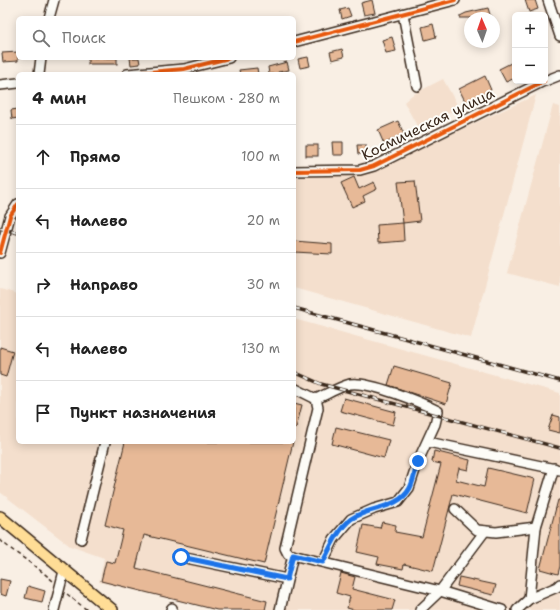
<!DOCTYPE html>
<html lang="ru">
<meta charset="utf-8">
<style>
:root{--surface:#fff;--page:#f6f6f6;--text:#222;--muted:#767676;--line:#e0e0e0}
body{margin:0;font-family:"Shantell Sans",sans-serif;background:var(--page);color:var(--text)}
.controls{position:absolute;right:12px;top:12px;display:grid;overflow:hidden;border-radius:6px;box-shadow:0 2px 10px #0003}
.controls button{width:36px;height:36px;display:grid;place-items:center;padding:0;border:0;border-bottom:1px solid var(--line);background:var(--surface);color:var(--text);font:20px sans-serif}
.compass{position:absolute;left:464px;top:12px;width:36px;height:36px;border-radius:50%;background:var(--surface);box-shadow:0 2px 10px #0003;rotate:358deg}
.stop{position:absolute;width:12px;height:12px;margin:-9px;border:3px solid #1a73e8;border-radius:50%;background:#fff}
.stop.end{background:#1a73e8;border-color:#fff;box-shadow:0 1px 4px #0008}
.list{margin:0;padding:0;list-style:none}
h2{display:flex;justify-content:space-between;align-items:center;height:52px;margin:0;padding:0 16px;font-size:17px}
h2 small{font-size:13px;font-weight:400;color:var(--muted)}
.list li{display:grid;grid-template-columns:26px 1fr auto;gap:12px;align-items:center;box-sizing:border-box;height:64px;padding:0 16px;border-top:1px solid var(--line)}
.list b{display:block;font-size:15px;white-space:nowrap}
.list em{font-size:13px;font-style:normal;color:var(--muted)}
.icon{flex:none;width:22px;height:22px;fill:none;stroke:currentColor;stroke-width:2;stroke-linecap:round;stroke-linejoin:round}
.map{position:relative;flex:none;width:560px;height:610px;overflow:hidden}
.search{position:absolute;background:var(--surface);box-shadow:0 2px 10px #0003;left:16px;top:16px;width:280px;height:44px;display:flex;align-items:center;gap:10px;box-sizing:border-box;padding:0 14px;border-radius:6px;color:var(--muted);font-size:15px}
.panel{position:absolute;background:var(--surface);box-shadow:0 2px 10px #0003;left:16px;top:72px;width:280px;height:372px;border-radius:6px}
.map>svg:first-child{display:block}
</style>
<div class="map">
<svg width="560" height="610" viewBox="0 0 560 610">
<rect width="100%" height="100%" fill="#f9efe4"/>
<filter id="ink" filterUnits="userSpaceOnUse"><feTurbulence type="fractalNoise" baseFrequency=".025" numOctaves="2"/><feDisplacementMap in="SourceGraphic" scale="8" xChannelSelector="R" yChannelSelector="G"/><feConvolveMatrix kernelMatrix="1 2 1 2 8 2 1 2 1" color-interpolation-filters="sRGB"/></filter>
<g filter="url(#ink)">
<g fill="#f4dfcd">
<polygon points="443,79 459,108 418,128 404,102 412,95"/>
<polygon points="536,95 471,338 294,288 294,175 366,173"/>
<polygon points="553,105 560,107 560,287 507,273"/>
<polygon points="0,289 18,294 18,442 294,442 294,319 560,393 560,610 217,610 99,582 104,558 70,546 0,492"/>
</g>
<g fill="#e7b997" stroke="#3b2a1e">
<polygon points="372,0 375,13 364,15 361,3"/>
<polygon points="525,0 535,0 538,9 529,12"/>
<polygon points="348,8 351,16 342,19 340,10"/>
<polygon points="488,8 491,18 460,18 460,16 466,13"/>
<polygon points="433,24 436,37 425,40 422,27"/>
<polygon points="392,37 396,51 386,53 382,40"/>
<polygon points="342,49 344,57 332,60 330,52"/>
<polygon points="18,52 18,61 3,62 2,53"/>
<polygon points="308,57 310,66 300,68 298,59"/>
<rect x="88" y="58" width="29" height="6"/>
<polygon points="130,58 139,58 140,64 131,65"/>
<polygon points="515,61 515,78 506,82 499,69"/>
<polygon points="287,62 289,70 278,72 278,74 269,74 268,67"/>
<polygon points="257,68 258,74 240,74 239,70"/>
<polygon points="485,76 491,90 466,103 459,89"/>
<polygon points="18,109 18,118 12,119 11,110"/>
<polygon points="398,121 404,134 384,144 378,130"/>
<polygon points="332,142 343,142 343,155 333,155"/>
<rect x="306" y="145" width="12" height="11"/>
<polygon points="357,145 366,145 366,154 358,154"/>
<polygon points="354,177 359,189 374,182 377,189 363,196 365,201 352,207 341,183"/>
<polygon points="415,181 420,221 403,223 398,182"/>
<polygon points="403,223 404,241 378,243 377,225"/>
<polygon points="294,241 332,244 332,254 294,252"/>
<polygon points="0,347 13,351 6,377 0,375"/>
<polygon points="394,366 452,383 446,404 388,385"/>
<polygon points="344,398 396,412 393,425 340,411"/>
<polygon points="294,403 302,405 296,428 294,428"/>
<polygon points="553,415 560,417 560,433 548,430"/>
<polygon points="336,427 389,440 384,458 332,444"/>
<polygon points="125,442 293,442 264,564 144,535 136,568 267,601 265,610 217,610 101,581 106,561 115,563 123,530 105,525"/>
<polygon points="434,451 470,460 468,470 459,468 456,480 484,487 488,468 535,479 527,513 453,494 433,571 404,564 403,569 377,564 379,557 357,552 363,525 380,528 382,522 396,525 395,532 422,537 441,464 432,462"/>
<polygon points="558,500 560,500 560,566 558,574 540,569"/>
<polygon points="341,573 355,577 352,589 395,600 392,610 355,610 347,608 350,597 336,593"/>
<polygon points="459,577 496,585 493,595 457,586"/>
<polygon points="0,579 10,581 6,596 0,594"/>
<polygon points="28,586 45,591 42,602 25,598"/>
</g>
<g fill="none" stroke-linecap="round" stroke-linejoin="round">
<g stroke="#3b2a1e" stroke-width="12">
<g id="minor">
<polyline points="548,0 560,36"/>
<polyline points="403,14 417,86"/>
<polyline points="49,18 54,0"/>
<polyline points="294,42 455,0"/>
<polyline points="39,74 41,58"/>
<polyline points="127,74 184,69 229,58"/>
<polyline points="545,81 560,75"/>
<polyline points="0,85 18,83"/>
<polyline points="294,171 360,170 374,166 544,81"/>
<polyline points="0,253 10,216 18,204"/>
<polyline points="294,388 316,399 318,408 285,548 288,554 440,591 502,610"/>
<path d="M316,399c11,-5 23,-12 34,-15 19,-3 70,18 88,27l-3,13 -17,37 -9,27 -11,14 -24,7 -23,10 -17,20 -11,23"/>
<polyline points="428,442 560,470"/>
<polyline points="455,509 477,530 496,532 536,527"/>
<polyline points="81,539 105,442"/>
<polyline points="181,557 287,579"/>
<polyline points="529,599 536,527 554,468"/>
<polyline points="54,610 64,571"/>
<polyline points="171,610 172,608"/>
<polyline points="280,610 293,555"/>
<polyline points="420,610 440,591 485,531"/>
<polyline points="517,610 529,599 557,587 560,584"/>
</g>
</g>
<g stroke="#3b2a1e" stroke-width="14">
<polyline id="major" points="0,517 112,610"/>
</g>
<g stroke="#3b2a1e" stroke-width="1.5" stroke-dasharray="4 3" stroke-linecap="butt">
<path d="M0,540c17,15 37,26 54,42"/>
<polyline points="67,594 87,610"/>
</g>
<use href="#minor" stroke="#fdfcf7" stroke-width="9"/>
<use href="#major" stroke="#ffdd96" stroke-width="11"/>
<g stroke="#3b2a1e" stroke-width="3.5">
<g id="rail">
<polyline points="0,228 18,233"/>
<polyline points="294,308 560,381"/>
<polyline points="294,372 321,384 560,448"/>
</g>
</g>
<use href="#rail" stroke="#fdfcf7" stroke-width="2" stroke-dasharray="6" stroke-linecap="butt"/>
<g stroke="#fdfcf7" stroke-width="6">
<g id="cycleway">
<polyline points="294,42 455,0"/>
<polyline points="127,74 184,69 229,58"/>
<polyline points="294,171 360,170 374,166 544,81"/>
<polyline points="0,253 10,216 18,204"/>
</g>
</g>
<use href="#cycleway" stroke="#e8590c" stroke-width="4"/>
</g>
</g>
<g fill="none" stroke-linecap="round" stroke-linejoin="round" filter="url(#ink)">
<path stroke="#1a73e8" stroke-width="5" d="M181,557l106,22 6,-24 30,7c7,-14 15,-33 28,-43 19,-13 47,-9 59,-31 4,-8 5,-18 8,-27"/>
</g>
<g text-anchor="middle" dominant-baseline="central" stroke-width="4" stroke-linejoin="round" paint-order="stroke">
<g font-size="15" fill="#3b2a1e" stroke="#fdfcf7">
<text transform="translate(428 124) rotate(-26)">Космическая улица</text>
</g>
</g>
</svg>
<div class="controls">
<button>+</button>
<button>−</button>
</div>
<svg class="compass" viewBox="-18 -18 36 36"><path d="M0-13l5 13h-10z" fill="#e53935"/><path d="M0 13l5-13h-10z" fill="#767676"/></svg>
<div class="stop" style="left:181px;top:557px"></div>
<div class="stop end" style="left:418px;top:461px"></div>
<div class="search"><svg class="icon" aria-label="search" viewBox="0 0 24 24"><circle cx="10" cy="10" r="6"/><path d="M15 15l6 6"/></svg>Поиск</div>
<section class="panel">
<h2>4 мин<small>Пешком · 280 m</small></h2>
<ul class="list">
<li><svg class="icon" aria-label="ahead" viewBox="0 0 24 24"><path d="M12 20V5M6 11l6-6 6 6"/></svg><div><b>Прямо</b></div><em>100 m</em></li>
<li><svg class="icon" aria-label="left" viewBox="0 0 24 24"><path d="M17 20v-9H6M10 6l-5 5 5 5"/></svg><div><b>Налево</b></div><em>20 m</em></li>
<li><svg class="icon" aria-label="right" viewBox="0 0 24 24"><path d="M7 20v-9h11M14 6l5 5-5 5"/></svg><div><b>Направо</b></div><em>30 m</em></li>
<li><svg class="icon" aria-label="left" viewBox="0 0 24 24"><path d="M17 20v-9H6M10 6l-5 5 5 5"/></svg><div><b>Налево</b></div><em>130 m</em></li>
<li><svg class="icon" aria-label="arrive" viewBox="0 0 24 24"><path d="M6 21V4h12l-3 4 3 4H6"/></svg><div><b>Пункт назначения</b></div></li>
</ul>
</section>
</div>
